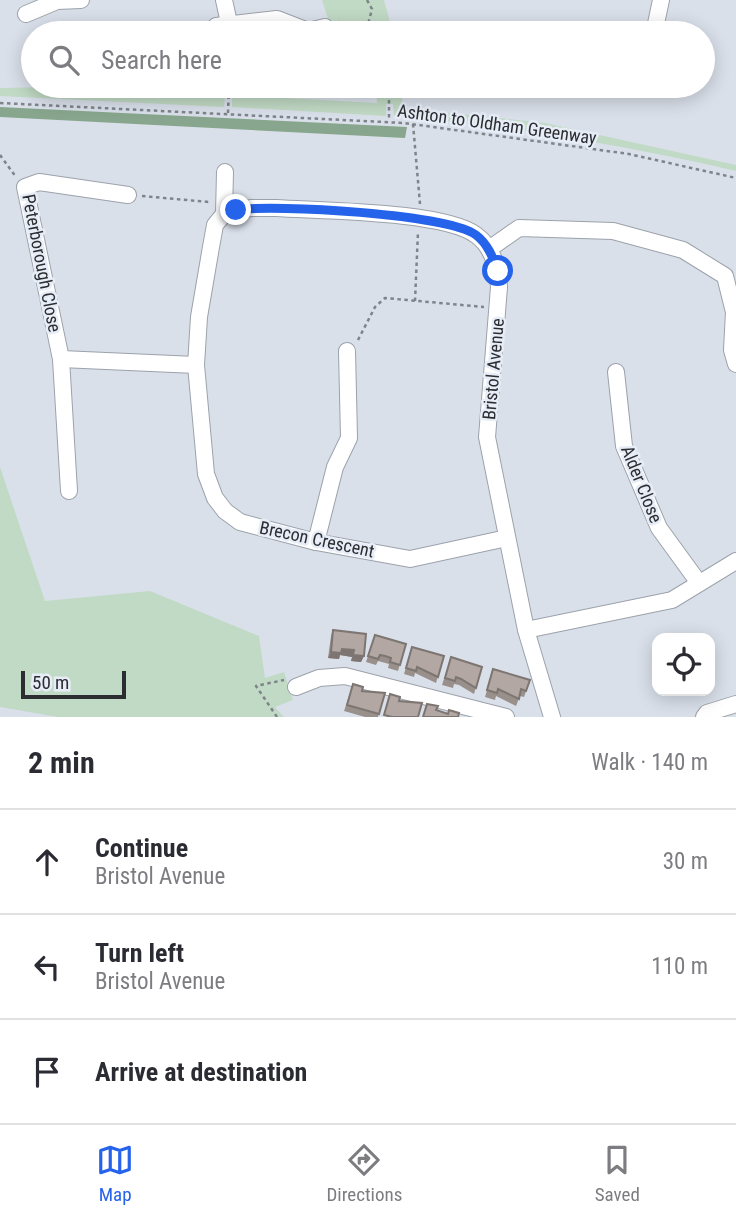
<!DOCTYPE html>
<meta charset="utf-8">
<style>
:root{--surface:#fff;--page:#f7f7f7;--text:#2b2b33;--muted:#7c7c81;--line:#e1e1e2;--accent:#2563eb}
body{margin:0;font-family:"Roboto Condensed",sans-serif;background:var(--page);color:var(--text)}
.controls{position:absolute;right:21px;bottom:21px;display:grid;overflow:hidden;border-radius:14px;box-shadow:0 4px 18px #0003}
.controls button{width:63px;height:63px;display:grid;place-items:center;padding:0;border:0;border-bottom:2px solid var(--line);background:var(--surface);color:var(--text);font:35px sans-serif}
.scale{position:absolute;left:21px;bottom:18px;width:105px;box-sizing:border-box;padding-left:7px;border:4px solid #2b2d31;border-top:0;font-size:19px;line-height:24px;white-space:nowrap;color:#2b2d31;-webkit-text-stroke:5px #e7edf7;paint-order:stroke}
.stop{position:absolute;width:21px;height:21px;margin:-16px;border:5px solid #2563eb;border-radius:50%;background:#fff}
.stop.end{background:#2563eb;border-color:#fff;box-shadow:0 2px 7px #0008}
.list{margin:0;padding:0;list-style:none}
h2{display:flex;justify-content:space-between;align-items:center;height:91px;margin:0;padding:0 28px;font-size:30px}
h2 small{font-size:23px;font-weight:400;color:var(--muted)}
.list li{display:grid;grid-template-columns:46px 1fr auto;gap:21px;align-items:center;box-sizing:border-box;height:105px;padding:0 28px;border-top:2px solid var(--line)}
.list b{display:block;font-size:26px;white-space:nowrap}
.list p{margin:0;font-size:23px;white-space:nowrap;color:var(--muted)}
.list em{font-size:23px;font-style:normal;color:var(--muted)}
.icon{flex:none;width:38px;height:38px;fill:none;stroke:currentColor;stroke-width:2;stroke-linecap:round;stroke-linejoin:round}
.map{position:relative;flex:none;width:736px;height:717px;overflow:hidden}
.search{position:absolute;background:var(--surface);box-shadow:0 4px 18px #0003;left:21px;right:21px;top:21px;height:77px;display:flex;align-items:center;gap:18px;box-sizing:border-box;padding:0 24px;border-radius:38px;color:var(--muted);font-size:26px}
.sheet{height:406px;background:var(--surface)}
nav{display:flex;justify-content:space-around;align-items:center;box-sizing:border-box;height:98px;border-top:2px solid var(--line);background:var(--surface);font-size:19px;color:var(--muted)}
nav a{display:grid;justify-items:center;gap:4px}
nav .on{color:var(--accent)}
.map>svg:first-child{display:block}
</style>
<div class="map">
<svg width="736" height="717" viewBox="0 0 736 717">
<rect width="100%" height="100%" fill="#dae0ea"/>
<g fill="#c1dac5">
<polygon points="322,0 384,0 393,33 348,33 329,22"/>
<path d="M376,86h25l2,22 142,15 191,42v6c-112,-26 -227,-45 -342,-55l-1,-12h-7v12l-154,-9v-12l145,8z"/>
<polygon points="53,87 225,94 224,107 0,96 0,88"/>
<polygon points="0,467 45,601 150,591 259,636 265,678 284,672 293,700 275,707 284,717 58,717 0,707"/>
</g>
<polygon fill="#88a68d" points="0,107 407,127 405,138 0,117"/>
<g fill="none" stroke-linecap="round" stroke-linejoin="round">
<g stroke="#9ca2ab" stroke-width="18">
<g id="street">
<polyline points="224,0 229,23"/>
<polyline points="26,14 57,1 81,0"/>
<polyline points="216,26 277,19 308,31 325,27"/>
<polyline points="654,33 661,0"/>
<polyline points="225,172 224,214 215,225 211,247 199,317 196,365 206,474 215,498 225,511 240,522 316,542 410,559 507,538"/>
<path d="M224,214l27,-6h25c44,3 168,3 200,27 17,12 22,33 23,52l-12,150 39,193 26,87"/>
<polyline points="489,249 519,228 613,231 683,250 725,276 734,312 732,350 736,364"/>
<polyline points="61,359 196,365"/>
<polyline points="616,372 624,446 659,528 699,583"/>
<polyline points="69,491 61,359 25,187 39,182 128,195"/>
<polyline points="316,542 335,467 349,438 347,351"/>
<polyline points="526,630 672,600 736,561"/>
<polyline points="296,687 319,678 345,676 506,717"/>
<polyline points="704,717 707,713 736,704"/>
</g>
</g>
<g stroke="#7f838a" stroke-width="2.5" stroke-dasharray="3.5 3.5" stroke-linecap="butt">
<polyline points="367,0 372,9 366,32 369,33"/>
<polyline points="338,22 357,25 366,32"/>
<polyline points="389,86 389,121"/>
<polyline points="0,103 404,123 629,154 736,178"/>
<polyline points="228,113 229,86"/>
<polyline points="413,124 420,204"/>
<polyline points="0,155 16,177"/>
<polyline points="142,196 209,202"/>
<polyline points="415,301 418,232"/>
<polyline points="358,340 375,307 385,298 484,307"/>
<polyline points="277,717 256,686 284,680"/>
</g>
<use href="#street" stroke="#fff" stroke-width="16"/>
</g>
<g fill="#99908b">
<polygon points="333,630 364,656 361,662 351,661 352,657 340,655 339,659 328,658 331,636"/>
<polygon points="375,635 406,644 398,671 388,668 389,664 378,661 376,665 366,662"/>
<polygon points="412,647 444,656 436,683 415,673 414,677 404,674"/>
<polygon points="451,657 482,667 474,694 459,685 454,684 453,688 442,685"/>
<polygon points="493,669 530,680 524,697 520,696 516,706 496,696 495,700 485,697"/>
<polygon points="353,684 362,691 385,693 378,717 365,717 344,711"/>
</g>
<g fill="#7d7571">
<polygon points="342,649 354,650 352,657 340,655 339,659 328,658 331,652"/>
<polygon points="353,655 364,656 361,662 351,661"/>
</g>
<g fill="#b2a7a2" stroke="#7d7571" stroke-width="2">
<polygon points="333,630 366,634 364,656 353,655 354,650 342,649 341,653 331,652"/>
<polygon points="375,635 406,644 400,665 390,662 391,658 385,656 380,655 378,659 368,656"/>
<polygon points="412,647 444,656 438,677 417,667 416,671 406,668"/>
<polygon points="451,657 482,667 476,688 461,679 456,677 455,681 445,678"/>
<polygon points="493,669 530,680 526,691 521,689 519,699 498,689 497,693 487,690"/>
<polygon points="353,684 363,687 362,691 385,693 379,714 347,705"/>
<polygon points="390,694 400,697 399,701 422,703 418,717 392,717 384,715"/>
<polygon points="427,704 438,706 436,710 448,714 449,710 459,713 458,717 423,717"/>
</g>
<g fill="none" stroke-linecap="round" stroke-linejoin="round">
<path stroke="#2563eb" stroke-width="9" d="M236,210c39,-6 212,4 240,25 12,9 17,23 22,36"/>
</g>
<g text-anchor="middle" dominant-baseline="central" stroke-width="5" stroke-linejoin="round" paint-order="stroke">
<g font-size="18" fill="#2b2d31" stroke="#e7edf7">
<text transform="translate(497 124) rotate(8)">Ashton to Oldham Greenway</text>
<text transform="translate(42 263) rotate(79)">Peterborough Close</text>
<text transform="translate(493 369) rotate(-85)">Bristol Avenue</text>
<text transform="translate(642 484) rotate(68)">Alder Close</text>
<text transform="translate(317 539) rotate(12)">Brecon Crescent</text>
</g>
</g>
</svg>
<div class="controls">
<button><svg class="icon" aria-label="locate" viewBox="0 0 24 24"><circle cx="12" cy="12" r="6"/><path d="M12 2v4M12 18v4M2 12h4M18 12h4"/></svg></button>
</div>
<div class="scale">50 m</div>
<div class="stop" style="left:498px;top:271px"></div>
<div class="stop end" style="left:236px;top:210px"></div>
<div class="search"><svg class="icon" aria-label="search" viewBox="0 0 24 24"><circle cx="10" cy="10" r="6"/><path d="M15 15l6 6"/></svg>Search here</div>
</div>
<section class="sheet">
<h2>2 min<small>Walk · 140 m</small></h2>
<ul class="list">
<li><svg class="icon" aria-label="ahead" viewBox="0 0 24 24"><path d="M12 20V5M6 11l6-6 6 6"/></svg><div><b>Continue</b><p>Bristol Avenue</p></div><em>30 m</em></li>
<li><svg class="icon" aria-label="left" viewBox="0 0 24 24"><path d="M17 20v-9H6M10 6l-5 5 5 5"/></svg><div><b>Turn left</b><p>Bristol Avenue</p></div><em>110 m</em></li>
<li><svg class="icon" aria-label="arrive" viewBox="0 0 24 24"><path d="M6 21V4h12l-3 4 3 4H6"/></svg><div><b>Arrive at destination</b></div></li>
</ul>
</section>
<nav>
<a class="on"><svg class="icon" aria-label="map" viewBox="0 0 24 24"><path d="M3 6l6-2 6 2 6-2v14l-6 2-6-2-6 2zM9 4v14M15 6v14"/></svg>Map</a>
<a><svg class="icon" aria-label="directions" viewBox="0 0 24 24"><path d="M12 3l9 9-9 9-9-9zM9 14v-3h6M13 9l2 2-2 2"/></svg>Directions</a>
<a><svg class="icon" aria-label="saved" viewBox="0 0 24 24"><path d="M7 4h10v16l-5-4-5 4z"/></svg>Saved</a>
</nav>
